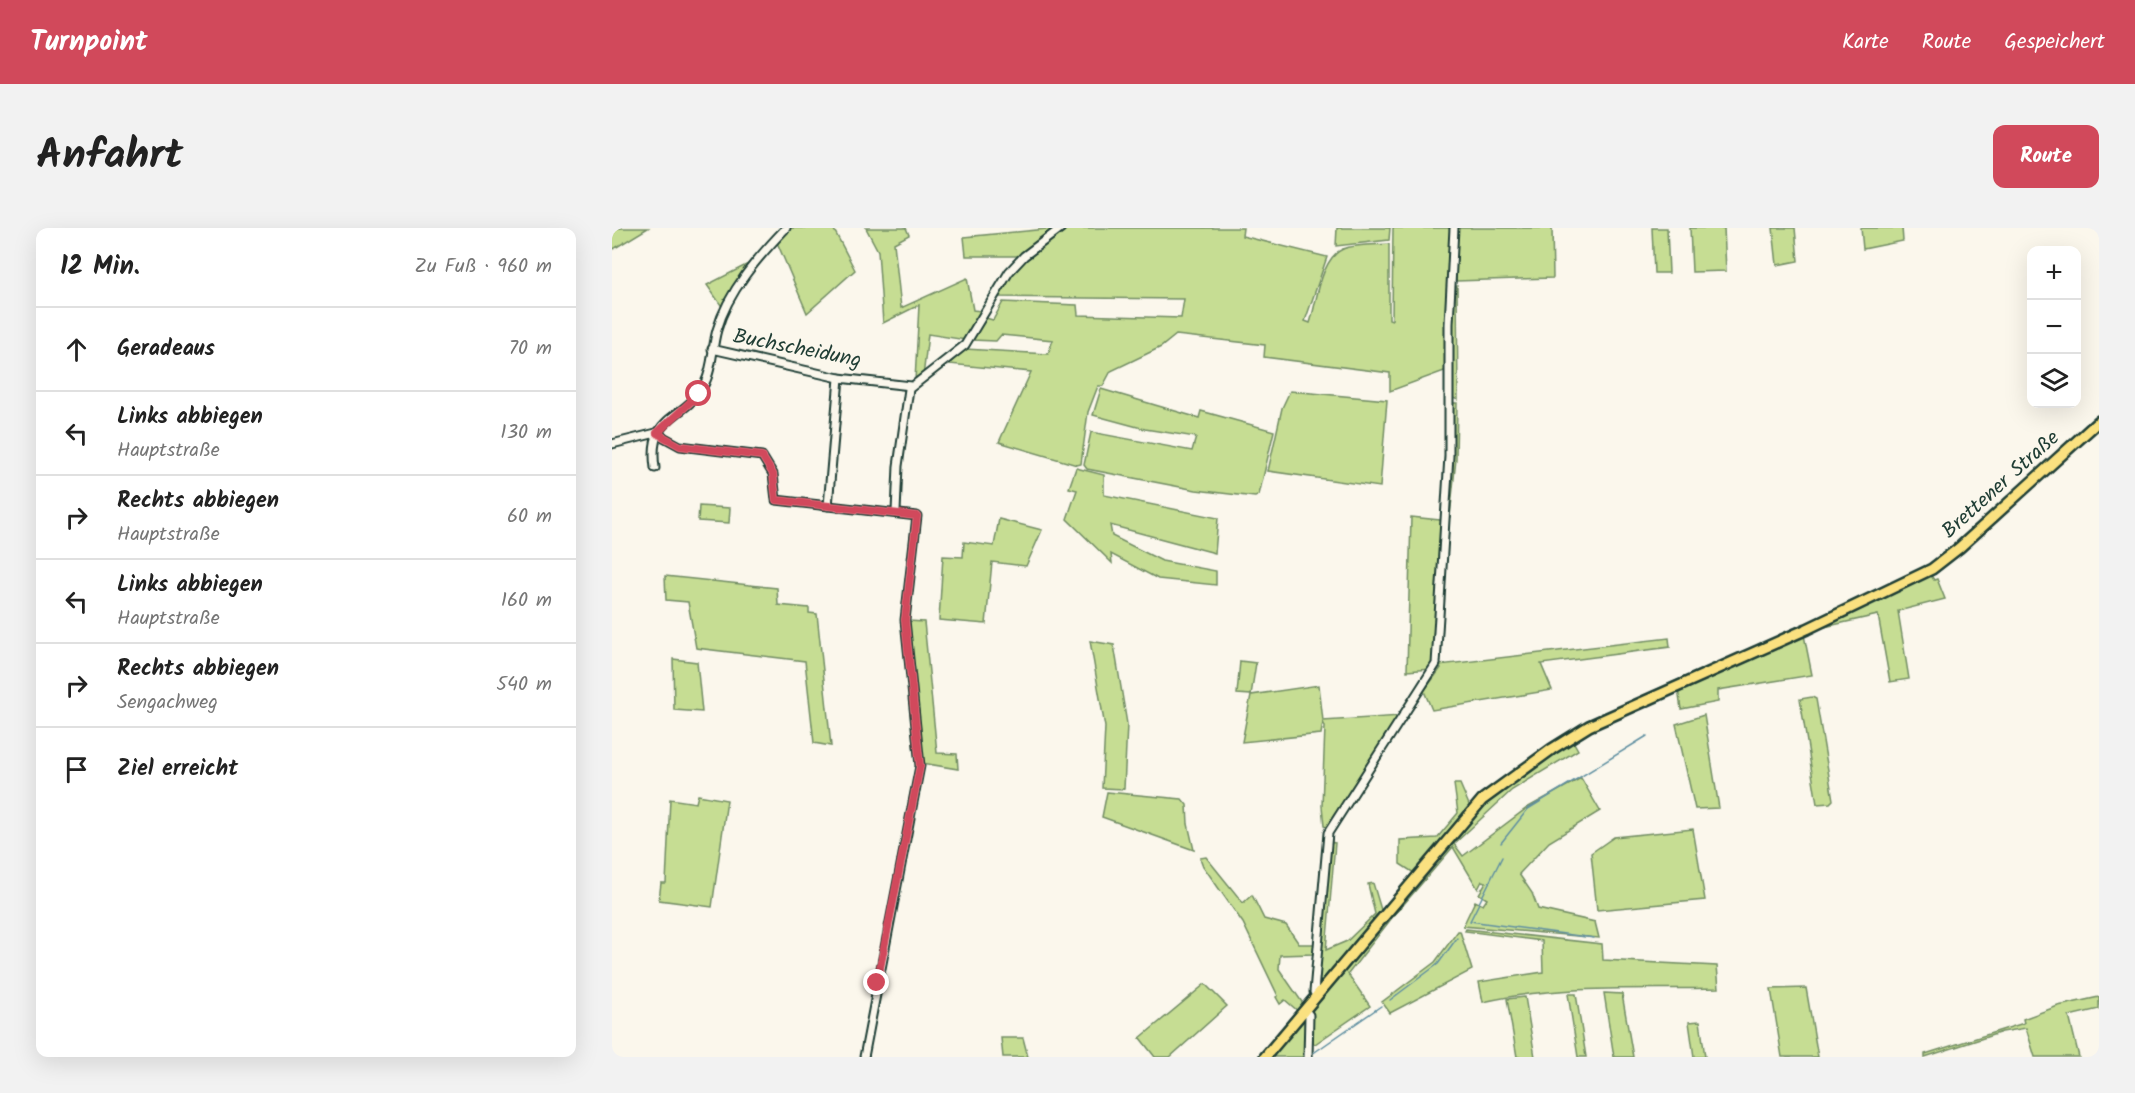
<!DOCTYPE html>
<html lang="de">
<meta charset="utf-8">
<style>
:root{--surface:#fff;--page:#f2f2f2;--text:#222;--muted:#767676;--line:#e0e0e0;--accent:#d1495b}
body{margin:0;font-family:Kalam,sans-serif;background:var(--page);color:var(--text)}
.controls{position:absolute;right:18px;top:18px;display:grid;overflow:hidden;border-radius:12px;box-shadow:0 6px 24px #0002}
.controls button{width:54px;height:54px;display:grid;place-items:center;padding:0;border:0;border-bottom:2px solid var(--line);background:var(--surface);color:var(--text);font:30px sans-serif}
.stop{position:absolute;width:18px;height:18px;margin:-14px;border:4px solid #d1495b;border-radius:50%;background:#fff}
.stop.end{background:#d1495b;border-color:#fff;box-shadow:0 2px 6px #0008}
.list{margin:0;padding:0;list-style:none}
h2{display:flex;justify-content:space-between;align-items:center;height:78px;margin:0;padding:0 24px;font-size:26px}
h2 small{font-size:20px;font-weight:400;color:var(--muted)}
.list li{display:grid;grid-template-columns:39px 1fr auto;gap:18px;align-items:center;box-sizing:border-box;height:84px;padding:0 24px;border-top:2px solid var(--line)}
.list b{display:block;font-size:22px;white-space:nowrap}
.list p{margin:0;font-size:20px;white-space:nowrap;color:var(--muted)}
.list em{font-size:20px;font-style:normal;color:var(--muted)}
.icon{flex:none;width:33px;height:33px;fill:none;stroke:currentColor;stroke-width:2;stroke-linecap:round;stroke-linejoin:round}
.map{position:relative;flex:none;width:1487px;height:829px;overflow:hidden;border-radius:12px}
header{display:flex;align-items:center;gap:36px;box-sizing:border-box;height:84px;padding:0 30px;background:var(--accent);color:#fff}
header strong{font-size:28px}
nav{display:flex;gap:33px;margin-inline-start:auto;font-size:21px}
.intro{display:flex;align-items:center;justify-content:space-between;box-sizing:border-box;height:144px;padding:0 36px}
h1{margin:0;font-size:42px}
.button{padding:15px 27px;border-radius:12px;background:var(--accent);color:#fff;font-size:21px;font-weight:700}
main{display:flex;gap:36px;padding:0 36px}
aside{flex:1;background:var(--surface);border-radius:12px;box-shadow:0 6px 24px #0002}
.map>svg:first-child{display:block}
</style>
<header>
<strong>Turnpoint</strong>
<nav><a>Karte</a><a>Route</a><a>Gespeichert</a></nav>
</header>
<div class="intro"><h1>Anfahrt</h1><a class="button">Route</a></div>
<main>
<aside>
<h2>12 Min.<small>Zu Fuß · 960 m</small></h2>
<ul class="list">
<li><svg class="icon" aria-label="ahead" viewBox="0 0 24 24"><path d="M12 20V5M6 11l6-6 6 6"/></svg><div><b>Geradeaus</b></div><em>70 m</em></li>
<li><svg class="icon" aria-label="left" viewBox="0 0 24 24"><path d="M17 20v-9H6M10 6l-5 5 5 5"/></svg><div><b>Links abbiegen</b><p>Hauptstraße</p></div><em>130 m</em></li>
<li><svg class="icon" aria-label="right" viewBox="0 0 24 24"><path d="M7 20v-9h11M14 6l5 5-5 5"/></svg><div><b>Rechts abbiegen</b><p>Hauptstraße</p></div><em>60 m</em></li>
<li><svg class="icon" aria-label="left" viewBox="0 0 24 24"><path d="M17 20v-9H6M10 6l-5 5 5 5"/></svg><div><b>Links abbiegen</b><p>Hauptstraße</p></div><em>160 m</em></li>
<li><svg class="icon" aria-label="right" viewBox="0 0 24 24"><path d="M7 20v-9h11M14 6l5 5-5 5"/></svg><div><b>Rechts abbiegen</b><p>Sengachweg</p></div><em>540 m</em></li>
<li><svg class="icon" aria-label="arrive" viewBox="0 0 24 24"><path d="M6 21V4h12l-3 4 3 4H6"/></svg><div><b>Ziel erreicht</b></div></li>
</ul>
</aside>
<div class="map">
<svg width="1487" height="829" viewBox="0 0 1487 829">
<rect width="100%" height="100%" fill="#fbf7ec"/>
<filter id="ink" filterUnits="userSpaceOnUse"><feTurbulence type="fractalNoise" baseFrequency=".0167" numOctaves="2"/><feDisplacementMap in="SourceGraphic" scale="12" xChannelSelector="R" yChannelSelector="G"/><feConvolveMatrix kernelMatrix="1 2 1 2 8 2 1 2 1" color-interpolation-filters="sRGB"/></filter>
<g filter="url(#ink)">
<g fill="#c6dd93" stroke="#728d64" stroke-width="1.5">
<polygon points="0,0 36,0 0,22"/>
<polygon points="176,0 221,0 243,42 195,85 164,12"/>
<polygon points="254,0 294,0 297,7 282,15 289,80 355,50 361,82 370,83 354,112 316,106 311,149 303,153 307,77 271,95 266,23"/>
<polygon points="445,0 408,28 354,28 352,9"/>
<path d="M454,0h177l-1,8 85,21 -22,64 5,2c7,-21 10,-64 33,-74 13,-5 32,-4 46,-5v75l3,1 1,-92h58l-4,142 -57,21v-18l-126,-16 1,-12 -89,-10 -15,12 -50,24 -8,15h-5l-10,26 -7,52 -4,1 -78,-23 32,-70 -82,-8 16,-15 83,5 5,-14 -52,-5 -5,6 -24,-1 14,-22 7,2 10,-18 74,3 1,10 103,3 3,-19 -189,-2c20,-30 42,-48 71,-69z"/>
<polygon points="725,0 778,0 777,12 724,18"/>
<polygon points="845,0 940,0 941,50 844,53"/>
<polygon points="1040,0 1055,0 1057,45 1042,45"/>
<polygon points="1078,0 1112,0 1114,43 1080,44"/>
<polygon points="1161,0 1183,0 1186,33 1165,37"/>
<polygon points="1249,0 1290,0 1291,13 1251,21"/>
<polygon points="138,35 139,37 111,80 95,57"/>
<polygon points="845,58 846,172 841,170 841,59"/>
<polygon points="489,161 587,190 589,183 662,203 647,267 643,269 584,262 475,241 472,237 479,204 580,223 584,209 533,201 481,187"/>
<polygon points="678,163 775,172 768,259 656,243 670,180"/>
<polygon points="841,175 845,175 844,231 838,289 834,287"/>
<polygon points="464,240 492,247 492,267 606,290 603,325 498,297 500,308 550,333 604,343 604,357 546,351 499,326 500,335 455,291 465,262 457,260"/>
<polygon points="87,278 118,280 117,295 86,293"/>
<polygon points="799,289 828,292 830,295 825,396 819,441 795,443"/>
<polygon points="387,291 430,302 414,338 380,334 374,396 327,392 331,328 351,329 352,314 382,318"/>
<polygon points="1318,346 1322,352 1325,351 1333,371 1286,383 1297,451 1278,454 1266,387 1199,402"/>
<polygon points="53,348 165,360 166,377 197,380 197,385 205,386 219,518 202,515 193,433 84,420 76,374 54,372"/>
<polygon points="296,393 312,394 325,525 345,526 346,541 310,535"/>
<polygon points="1192,407 1200,447 1106,462 1106,474 1069,481 1066,461"/>
<polygon points="1057,410 1058,419 929,436 940,462 820,482 812,463 829,440 827,437"/>
<polygon points="478,413 502,417 515,496 512,561 490,560 493,499"/>
<polygon points="61,431 85,434 90,484 62,482"/>
<polygon points="628,433 644,435 639,467 707,457 711,493 789,488 716,600 712,598 710,578 713,499 711,494 709,506 630,514 639,467 625,466"/>
<polygon points="1200,469 1204,471 1221,572 1218,575 1205,576 1188,471"/>
<polygon points="1092,487 1107,580 1083,581 1064,496"/>
<polygon points="961,513 966,522 900,562 842,616 851,628 915,580 969,550 988,583 937,614 907,646 920,665 926,681 983,694 987,710 851,698 863,673 871,677 875,671 867,666 874,654 870,653 866,661 841,619 779,691 736,746 758,778 703,816 701,815 700,781 862,585 891,561"/>
<polygon points="842,556 848,556 858,579 802,645 788,636 788,612 825,610 846,585"/>
<polygon points="495,564 570,571 575,577 576,596 582,622 490,589"/>
<polygon points="86,567 115,572 100,679 47,672 49,655 54,655 58,571 84,575"/>
<polygon points="1081,601 1093,672 985,682 979,625 1002,609"/>
<polygon points="717,614 723,615 714,722 735,713 763,686 756,656 761,655 770,685 705,763"/>
<polygon points="594,629 631,675 640,667 652,691 674,697 687,716 703,716 702,726 668,727 667,741 692,777 687,784 673,772 668,776 664,769 666,768 631,695 591,638 588,630"/>
<path d="M854,701l136,15 1,16 114,6 2,22c-78,2 -160,-4 -236,14l-4,-20 64,-10 -1,-31 -77,-10z"/>
<polygon points="846,703 848,703 860,742 778,785 770,774 823,734"/>
<polygon points="593,756 615,778 558,829 543,829 528,810"/>
<polygon points="1194,760 1206,829 1170,829 1159,761"/>
<polygon points="992,765 1010,766 1021,829 1002,829"/>
<polygon points="956,766 964,766 974,829 966,829"/>
<polygon points="913,769 923,829 905,829 895,771"/>
<polygon points="1487,769 1487,781 1457,788 1467,829 1423,829 1414,800 1390,804 1313,829 1313,826 1412,795 1411,791 1446,778"/>
<polygon points="692,791 695,794 693,829 657,829"/>
<polygon points="1088,793 1093,829 1082,829 1077,794"/>
<polygon points="389,810 411,810 416,829 391,829"/>
</g>
<g fill="none" stroke-linecap="round" stroke-linejoin="round">
<g stroke="#5f8fa1" stroke-width="1.5">
<polyline points="889,615 916,581 1035,508"/>
<polyline points="890,629 858,693 982,710"/>
<polyline points="778,772 826,736 845,710"/>
<polyline points="700,826 769,778"/>
</g>
<g stroke="#1f3d34" stroke-width="11">
<g id="minor">
<polyline points="100,121 227,150 299,158"/>
<polyline points="44,205 68,218 150,228 161,246 164,272 305,288 293,392 308,538 252,829"/>
<polyline points="0,216 44,205"/>
<path d="M43,240c-8,-57 31,-46 50,-85 8,-16 7,-36 12,-53 11,-39 42,-74 69,-102"/>
<polyline points="216,278 227,150"/>
<polyline points="284,284 286,238 297,161 353,117 397,44 412,28 449,0"/>
<polyline points="704,768 702,764 716,605 824,436 837,228 837,96 842,0"/>
<polyline points="693,782 697,787 696,829"/>
</g>
</g>
<g stroke="#1f3d34" stroke-width="14">
<polyline id="major" points="653,829 870,572 940,521 977,498 1195,401 1320,341 1347,320 1487,193"/>
</g>
<use href="#minor" stroke="#fbf7ec" stroke-width="7"/>
<use href="#major" stroke="#fae180" stroke-width="9"/>
</g>
</g>
<g fill="none" stroke-linecap="round" stroke-linejoin="round" filter="url(#ink)">
<polyline stroke="#d1495b" stroke-width="8" points="87,166 45,205 68,218 150,228 161,246 164,272 305,288 293,392 308,538 265,755"/>
</g>
<g text-anchor="middle" dominant-baseline="central" stroke-width="4.5" stroke-linejoin="round" paint-order="stroke">
<g font-size="21" fill="#1f3d34" stroke="#fbf7ec">
<text transform="translate(185 121) rotate(11)">Buchscheidung</text>
<text transform="translate(1389 257) rotate(-42)">Brettener Straße</text>
</g>
</g>
</svg>
<div class="controls">
<button>+</button>
<button>−</button>
<button><svg class="icon" aria-label="layers" viewBox="0 0 24 24"><path d="M12 4l9 5-9 5-9-5zM3 14l9 5 9-5"/></svg></button>
</div>
<div class="stop" style="left:87px;top:166px"></div>
<div class="stop end" style="left:265px;top:755px"></div>
</div>
</main>
